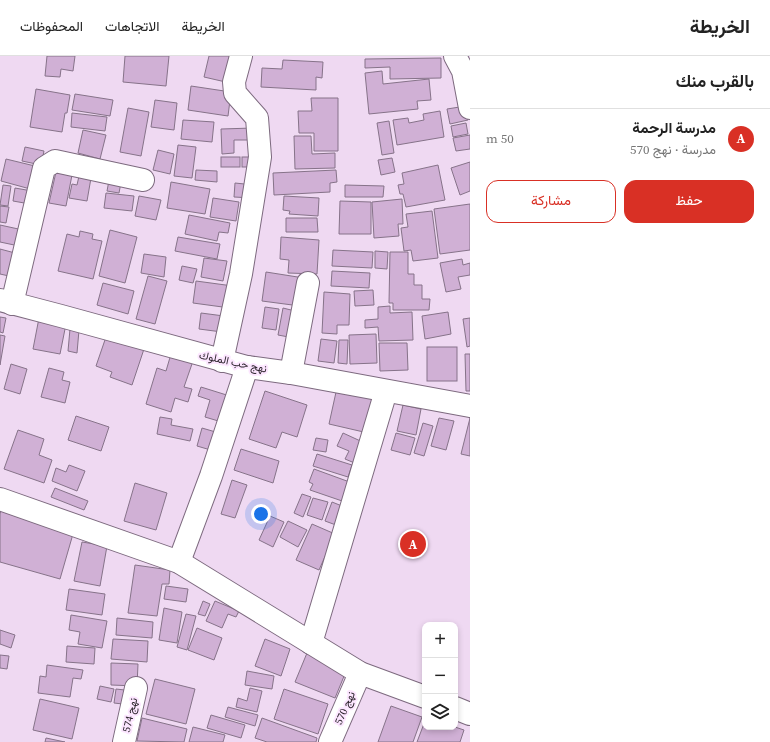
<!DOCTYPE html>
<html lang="ar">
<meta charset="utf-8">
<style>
:root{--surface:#fff;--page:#f2f2f2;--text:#222;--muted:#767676;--line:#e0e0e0;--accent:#d93025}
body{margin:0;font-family:"Source Serif 4",Vazirmatn,serif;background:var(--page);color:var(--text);direction:rtl}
.controls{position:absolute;right:12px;bottom:12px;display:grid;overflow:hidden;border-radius:8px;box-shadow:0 2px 6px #0003}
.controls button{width:36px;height:36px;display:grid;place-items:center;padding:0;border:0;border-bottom:1px solid var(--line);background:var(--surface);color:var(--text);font:20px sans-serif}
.you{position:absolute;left:261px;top:458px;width:14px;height:14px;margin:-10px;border:3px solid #fff;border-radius:50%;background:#1a73e8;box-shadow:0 0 0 6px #1a73e833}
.badge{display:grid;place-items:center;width:26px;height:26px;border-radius:50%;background:var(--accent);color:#fff;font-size:13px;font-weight:700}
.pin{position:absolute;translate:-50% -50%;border:2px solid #fff;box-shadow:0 1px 4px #0006}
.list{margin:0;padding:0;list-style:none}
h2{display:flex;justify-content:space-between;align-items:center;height:52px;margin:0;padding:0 16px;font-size:17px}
h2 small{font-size:13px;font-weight:400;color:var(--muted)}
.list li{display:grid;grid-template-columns:26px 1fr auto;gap:12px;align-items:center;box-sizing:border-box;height:60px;padding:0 16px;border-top:1px solid var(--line)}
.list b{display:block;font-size:15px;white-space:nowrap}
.list p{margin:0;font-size:13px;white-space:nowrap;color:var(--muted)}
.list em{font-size:13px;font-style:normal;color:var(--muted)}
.actions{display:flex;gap:8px;padding:12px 16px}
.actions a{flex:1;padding:9px 0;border:1px solid var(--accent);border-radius:12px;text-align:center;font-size:14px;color:var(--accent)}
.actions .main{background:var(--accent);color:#fff}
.icon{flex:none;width:22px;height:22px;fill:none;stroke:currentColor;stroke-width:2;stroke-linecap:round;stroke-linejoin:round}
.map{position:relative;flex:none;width:470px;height:686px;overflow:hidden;direction:ltr}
header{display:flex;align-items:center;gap:24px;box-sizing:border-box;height:56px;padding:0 20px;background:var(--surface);border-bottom:1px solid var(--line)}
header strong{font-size:19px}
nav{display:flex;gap:22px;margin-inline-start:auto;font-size:14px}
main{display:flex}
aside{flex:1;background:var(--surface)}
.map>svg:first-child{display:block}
</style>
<header>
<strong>الخريطة</strong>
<nav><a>الخريطة</a><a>الاتجاهات</a><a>المحفوظات</a></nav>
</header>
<main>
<aside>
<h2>بالقرب منك<small></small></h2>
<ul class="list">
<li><span class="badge">A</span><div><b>مدرسة الرحمة</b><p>مدرسة · نهج 570</p></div><em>50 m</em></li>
</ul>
<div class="actions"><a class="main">حفظ</a><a>مشاركة</a></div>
</aside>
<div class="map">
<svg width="470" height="686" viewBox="0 0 470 686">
<rect width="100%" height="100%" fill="#efd9f2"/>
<g fill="#d0b0d5" stroke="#867389">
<polygon points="47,0 75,0 73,15 61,13 60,21 45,20"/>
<polygon points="125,0 169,0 166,30 123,26"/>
<polygon points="209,0 236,0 230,27 204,21"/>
<polygon points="441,2 441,22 390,23 390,11 365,12 365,3"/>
<polygon points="283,4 323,6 322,22 316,21 316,34 261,31 262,12 282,13"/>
<polygon points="382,15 383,28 429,23 431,44 417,45 418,53 369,58 365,17"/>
<polygon points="191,30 231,36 228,60 188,54"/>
<polygon points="36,33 70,39 67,57 65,57 62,76 30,71"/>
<polygon points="75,38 113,44 110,60 72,54"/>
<polygon points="311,42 338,42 338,95 314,95 314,77 299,77 298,55 312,55"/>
<polygon points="155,44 177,47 174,74 151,71"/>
<polygon points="466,50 468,64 450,68 447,53"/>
<polygon points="128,52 149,56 141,100 120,96"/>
<polygon points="440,55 444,81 397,89 393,64 408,62 409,67 424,64 423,58"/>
<polygon points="72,57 107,61 105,75 71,71"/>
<polygon points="183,64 214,66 212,86 181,83"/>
<polygon points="389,65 394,97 382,99 377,67"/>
<polygon points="466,67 468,78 453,81 451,70"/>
<polygon points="253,72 254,84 234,84 234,97 222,98 221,73"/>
<polygon points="83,74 106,79 100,103 78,97"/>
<polygon points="470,79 470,93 456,95 453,82"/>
<polygon points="294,80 311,80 312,98 335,97 335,112 295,113"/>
<polygon points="178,89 196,91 192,122 174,120"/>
<polygon points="25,91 44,95 41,109 22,105"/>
<polygon points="158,94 174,98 170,118 153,114"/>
<rect x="221" y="101" width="19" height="10"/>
<rect x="242" y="101" width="14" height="10"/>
<polygon points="392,102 395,116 381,119 378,104"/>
<polygon points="6,103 39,111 34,134 1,125"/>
<polygon points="470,106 470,135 460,139 451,112"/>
<polygon points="438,109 445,144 406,151 403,138 400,138 398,129 404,128 402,117"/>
<polygon points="196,114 217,115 217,126 195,124"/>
<polygon points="336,114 337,126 330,127 330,136 274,139 273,117"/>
<polygon points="56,116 72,119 66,150 49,147"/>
<polygon points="110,119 122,121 119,137 107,135"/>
<polygon points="79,120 91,122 87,145 69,142 72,128 77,129"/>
<polygon points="171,126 210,133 205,158 167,152"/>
<polygon points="235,127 254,129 253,142 234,141"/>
<polygon points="3,129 11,130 8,150 0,149"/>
<polygon points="345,129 384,130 383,141 345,141"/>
<polygon points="15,132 32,135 30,148 13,145"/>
<polygon points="106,137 134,140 132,155 104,152"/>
<polygon points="139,140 161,144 156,164 135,160"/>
<polygon points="284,140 319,142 318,160 289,158 290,155 283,154"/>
<polygon points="213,142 239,146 236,165 210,161"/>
<polygon points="402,143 403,168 398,168 399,180 374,182 372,146"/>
<polygon points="340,145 371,146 371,178 339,178"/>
<polygon points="470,148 470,194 440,198 434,153"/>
<polygon points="0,150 9,151 6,167 0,166"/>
<polygon points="432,155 438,202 413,205 411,194 404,195 401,172 408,171 406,158"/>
<polygon points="189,159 230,167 228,177 219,176 217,185 185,178"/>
<polygon points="286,162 317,162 318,176 286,176"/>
<polygon points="0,169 23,174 19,190 0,186"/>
<polygon points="110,174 137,181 125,227 99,220"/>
<polygon points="80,175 93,178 92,183 102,185 93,223 58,215 67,178 79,181"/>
<polygon points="178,181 220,188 217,203 175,195"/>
<polygon points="281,181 319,184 317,218 288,217 289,204 280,203"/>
<polygon points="0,193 15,197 9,220 0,218"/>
<polygon points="333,194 373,196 372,212 332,210"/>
<polygon points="375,195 388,196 387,213 375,212"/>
<polygon points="390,196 408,196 408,218 414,218 414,229 422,229 422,243 430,243 429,254 393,254 393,247 389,247"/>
<polygon points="144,198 166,201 164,221 141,217"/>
<polygon points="204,202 227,205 223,225 201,221"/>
<polygon points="462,203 463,209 470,207 470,219 458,221 461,233 446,236 440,207"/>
<polygon points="182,210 197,213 193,227 179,224"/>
<polygon points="332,215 370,217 369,232 331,230"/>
<polygon points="266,216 304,222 300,250 262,245"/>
<polygon points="148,220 167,225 155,268 136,263"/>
<polygon points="196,225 233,230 230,252 193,247"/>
<polygon points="103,227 134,235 128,258 97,249"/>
<polygon points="373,234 374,249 355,250 354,235"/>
<polygon points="324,236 350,238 349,269 337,269 337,278 322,277"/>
<polygon points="390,250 390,257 412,256 413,284 379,285 378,271 365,272 365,264 378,263 378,251"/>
<polygon points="265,251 279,253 276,274 262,272"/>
<polygon points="283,252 299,256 294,282 278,279"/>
<polygon points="448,256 451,278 425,283 422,260"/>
<polygon points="201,257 224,260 222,276 199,273"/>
<polygon points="0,261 6,262 3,277 0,276"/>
<polygon points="39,262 66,268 60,298 33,293"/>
<polygon points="470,262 470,290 467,291 463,263"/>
<polygon points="70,273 79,274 77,297 68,295"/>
<polygon points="107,278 145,290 132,329 110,321 112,316 96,310"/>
<polygon points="376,278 377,307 350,308 349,279"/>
<polygon points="0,279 5,280 0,309"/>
<polygon points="321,283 337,285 334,307 318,305"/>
<polygon points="339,284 348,284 347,308 338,307"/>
<polygon points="379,287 407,287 408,314 380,315"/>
<rect x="427" y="291" width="30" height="34"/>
<polygon points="171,298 193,305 184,331 192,333 188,346 175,342 171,356 146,348 157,312 166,315"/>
<polygon points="465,298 470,298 470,335 466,335"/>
<polygon points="11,308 27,313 20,338 4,333"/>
<polygon points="49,312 64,316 62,324 70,326 65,347 41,341"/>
<polygon points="338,327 377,336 368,377 329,368"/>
<polygon points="201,331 233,341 225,367 205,361 210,344 198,340"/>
<polygon points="265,335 307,349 297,381 282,376 276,392 249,383"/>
<polygon points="403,349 421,353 416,379 397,375"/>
<polygon points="76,360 109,371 101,395 68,384"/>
<polygon points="160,361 172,363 171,369 193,373 190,385 157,378"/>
<polygon points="439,362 454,365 446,394 431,390"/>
<polygon points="470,362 470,400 461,398"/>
<polygon points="423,367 433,370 424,400 414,397"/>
<polygon points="202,372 219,377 214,395 197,390"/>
<polygon points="18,374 44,383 39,399 52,404 44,427 4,413"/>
<polygon points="343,377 367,388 357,408 345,403 349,395 337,390"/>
<polygon points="396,377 415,382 410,399 391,394"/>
<polygon points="316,382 328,384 326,396 313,394"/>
<polygon points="241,393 279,405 273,427 234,414"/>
<polygon points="317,398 352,409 348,421 313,410"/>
<polygon points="69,409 85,415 77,435 52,425 56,412 66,416"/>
<polygon points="314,413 355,428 348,447 310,434 313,428 309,426"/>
<polygon points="232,424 247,429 235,462 221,458"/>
<polygon points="135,427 167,437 156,474 124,465"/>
<polygon points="55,432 88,445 84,454 51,441"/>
<polygon points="302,438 311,441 303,461 294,457"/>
<polygon points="313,442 328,446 322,464 307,459"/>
<polygon points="332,446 342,450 336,469 325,465"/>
<polygon points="2,450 75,471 60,523 0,506 0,458"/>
<polygon points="270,460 284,466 273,491 259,484"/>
<polygon points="288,465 307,474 298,491 280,481"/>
<polygon points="312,468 335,478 319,514 296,504"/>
<polygon points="82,486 107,490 100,530 74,525"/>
<polygon points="135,509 170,514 169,528 162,528 157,560 128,557"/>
<polygon points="166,530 188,533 186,546 164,543"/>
<polygon points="69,533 105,538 102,559 66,554"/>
<polygon points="203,545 210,548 205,560 198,558"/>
<polygon points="215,545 239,555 236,561 228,558 222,572 206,565"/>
<polygon points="164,552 182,556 177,587 159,584"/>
<polygon points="186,558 196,560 187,594 177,591"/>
<polygon points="71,559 107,565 102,592 78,588 80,576 69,574"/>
<polygon points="117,562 153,566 152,582 116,579"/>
<polygon points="197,572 222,582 214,604 188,594"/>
<polygon points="0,574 15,579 11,592 0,588"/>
<polygon points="113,583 148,585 147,606 111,603"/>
<polygon points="265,583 290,593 281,620 255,610"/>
<polygon points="67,590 95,592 94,608 66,606"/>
<polygon points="307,597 347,613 335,642 295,626"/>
<polygon points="0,599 9,600 7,613 0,612"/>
<polygon points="111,607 138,608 137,630 111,629"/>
<polygon points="47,609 83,614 81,623 73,622 70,641 38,637 40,620 46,621"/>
<polygon points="247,615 274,620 272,633 245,629"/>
<polygon points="155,623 195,633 186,668 146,658"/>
<polygon points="100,630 114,633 111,646 97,643"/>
<polygon points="250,632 262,635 257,656 236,651 238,642 247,645"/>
<polygon points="116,633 133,635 131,649 114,647"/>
<polygon points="284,633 328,648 318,678 274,663"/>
<polygon points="40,643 79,652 72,683 33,674"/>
<polygon points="391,650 422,661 413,686 378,686"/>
<polygon points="228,651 258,659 255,670 225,661"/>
<polygon points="211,659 245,669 241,682 207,672"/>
<polygon points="142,662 187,673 184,686 137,685"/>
<polygon points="262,662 317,682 316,686 267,686 255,682"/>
<polygon points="425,665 425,671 455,671 464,674 460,686 417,686"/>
<polygon points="193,671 225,679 223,686 189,686"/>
<polygon points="46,682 65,686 45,686"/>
</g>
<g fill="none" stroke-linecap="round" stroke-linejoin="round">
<g stroke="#7d6a7f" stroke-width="24">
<g id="minor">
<polyline points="455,0 463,15 470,52"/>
<polyline points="0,244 61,260 247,311 291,317 470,350"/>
<polyline points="12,248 44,112 55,105 143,124"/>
<polyline points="222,305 241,218 260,101 257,62 235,37 234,26 241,0"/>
<polyline points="291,317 308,227"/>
<polyline points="0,443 179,506 360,617 425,641"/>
<polyline points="179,506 211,420 247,311"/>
<polyline points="311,587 386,335"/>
<polyline points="455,652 470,658"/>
<polyline points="124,686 136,632"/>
<polyline points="330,686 360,617"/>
</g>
</g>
<use href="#minor" stroke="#fff" stroke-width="22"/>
</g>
<g text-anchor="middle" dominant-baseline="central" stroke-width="4" stroke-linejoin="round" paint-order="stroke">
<g font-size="11" fill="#2d252e" stroke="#fce6ff">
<text transform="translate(233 306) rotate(12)">نهج حب الملوك</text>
<text transform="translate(345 652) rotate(-66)">نهج 570</text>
<text transform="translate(130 659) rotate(-77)">نهج 574</text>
</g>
</g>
</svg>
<div class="controls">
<button>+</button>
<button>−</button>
<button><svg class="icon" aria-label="layers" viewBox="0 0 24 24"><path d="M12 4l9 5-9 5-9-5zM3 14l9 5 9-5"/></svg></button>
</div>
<div class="you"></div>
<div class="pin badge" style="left:413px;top:488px">A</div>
</div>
</main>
